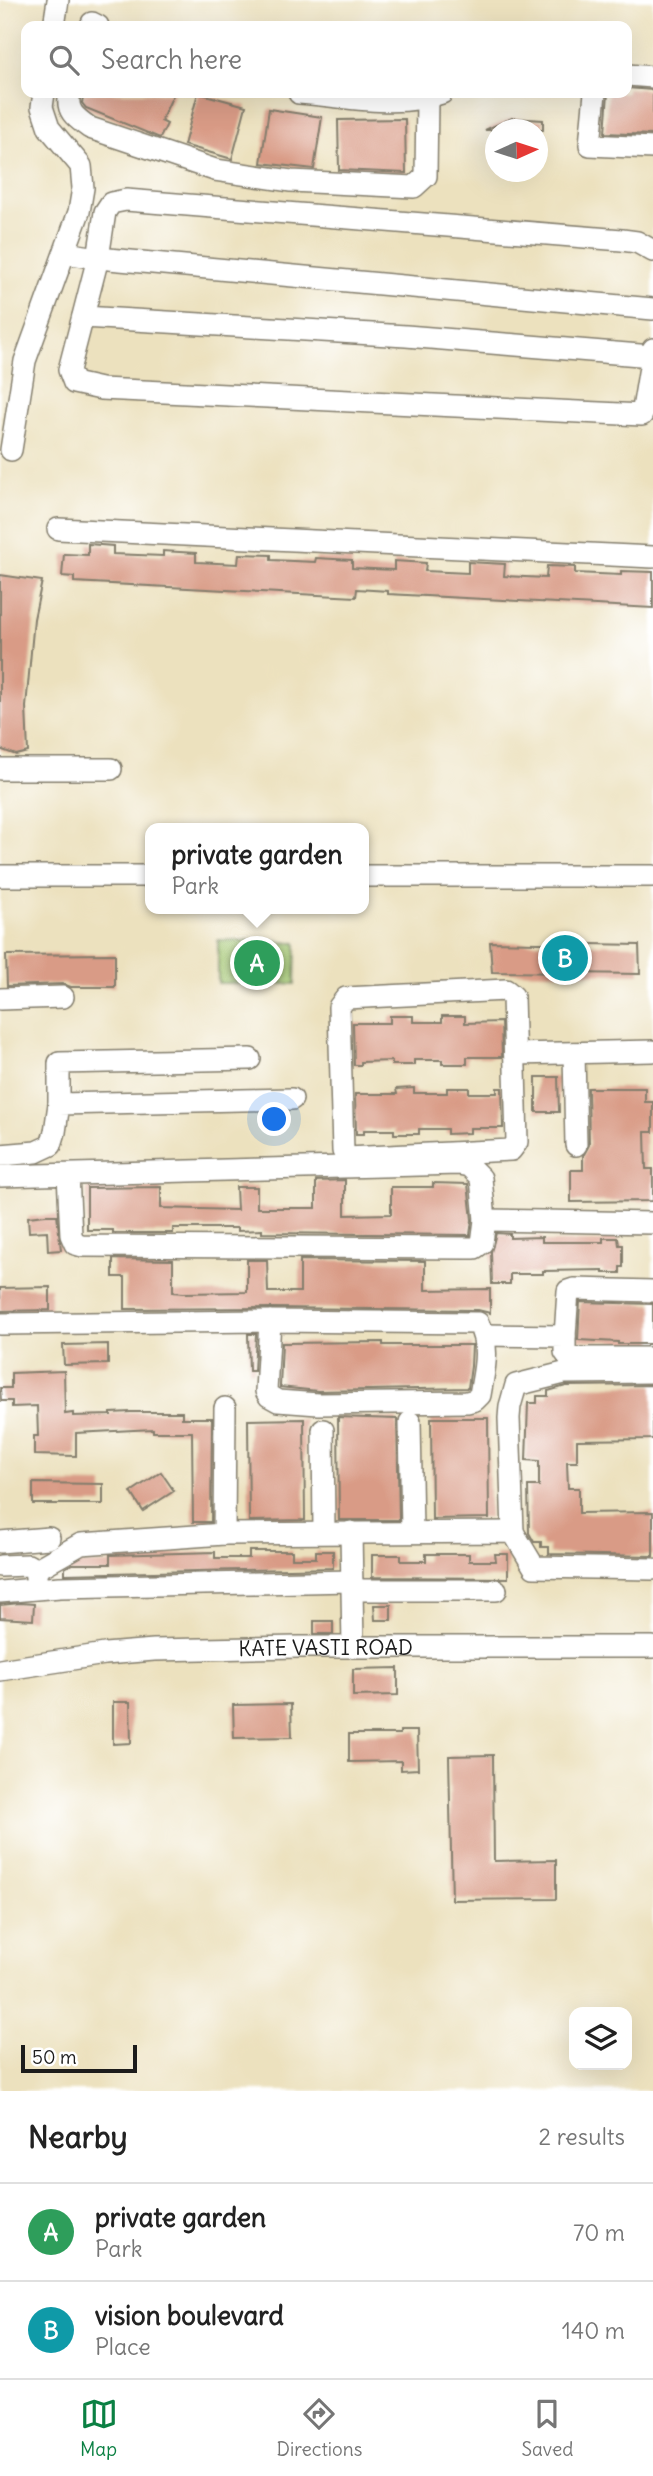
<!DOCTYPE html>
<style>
:root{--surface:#fff;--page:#f2f2f2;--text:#222;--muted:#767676;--line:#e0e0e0;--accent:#0b8043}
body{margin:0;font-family:Delius,sans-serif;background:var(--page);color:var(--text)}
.controls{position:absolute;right:21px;bottom:21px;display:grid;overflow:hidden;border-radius:14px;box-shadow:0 7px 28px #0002}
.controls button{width:63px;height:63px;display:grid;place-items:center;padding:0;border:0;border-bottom:2px solid var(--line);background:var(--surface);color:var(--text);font:35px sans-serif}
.compass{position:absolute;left:485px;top:119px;width:63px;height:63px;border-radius:50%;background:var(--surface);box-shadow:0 7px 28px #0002;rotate:87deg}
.scale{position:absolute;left:21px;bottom:18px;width:116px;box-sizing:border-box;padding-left:7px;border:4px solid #1c1c1c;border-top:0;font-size:19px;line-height:24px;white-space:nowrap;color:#1c1c1c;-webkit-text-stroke:5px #fff;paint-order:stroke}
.you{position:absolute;left:275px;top:1120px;width:24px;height:24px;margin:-18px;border:5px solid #fff;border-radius:50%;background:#1a73e8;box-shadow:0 0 0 10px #1a73e833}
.badge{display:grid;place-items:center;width:46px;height:46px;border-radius:50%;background:var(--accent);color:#fff;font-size:23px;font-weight:700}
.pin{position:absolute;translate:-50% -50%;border:4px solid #fff;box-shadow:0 2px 7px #0006}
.popup{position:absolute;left:145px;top:823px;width:224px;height:91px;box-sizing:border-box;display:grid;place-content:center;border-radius:14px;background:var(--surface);filter:drop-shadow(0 2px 5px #0005);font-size:23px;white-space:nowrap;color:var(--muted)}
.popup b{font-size:26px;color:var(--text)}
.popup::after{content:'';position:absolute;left:50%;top:100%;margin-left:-14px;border:14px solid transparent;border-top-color:var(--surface)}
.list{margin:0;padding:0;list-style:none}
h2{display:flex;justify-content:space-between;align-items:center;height:91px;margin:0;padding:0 28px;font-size:30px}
h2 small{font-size:23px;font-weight:400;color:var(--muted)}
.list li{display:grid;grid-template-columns:46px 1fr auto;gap:21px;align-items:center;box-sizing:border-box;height:98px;padding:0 28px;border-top:2px solid var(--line)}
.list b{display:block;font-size:26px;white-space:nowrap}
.list p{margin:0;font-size:23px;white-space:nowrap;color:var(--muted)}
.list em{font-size:23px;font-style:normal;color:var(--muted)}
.icon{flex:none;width:38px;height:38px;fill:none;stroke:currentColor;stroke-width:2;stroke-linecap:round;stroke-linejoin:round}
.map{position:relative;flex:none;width:653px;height:2091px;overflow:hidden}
.search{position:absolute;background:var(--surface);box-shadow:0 7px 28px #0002;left:21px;right:21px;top:21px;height:77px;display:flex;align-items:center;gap:18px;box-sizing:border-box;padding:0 24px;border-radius:14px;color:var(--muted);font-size:26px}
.sheet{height:287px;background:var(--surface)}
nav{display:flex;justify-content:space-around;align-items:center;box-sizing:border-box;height:98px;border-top:2px solid var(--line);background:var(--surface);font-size:19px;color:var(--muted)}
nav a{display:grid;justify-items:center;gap:4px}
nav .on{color:var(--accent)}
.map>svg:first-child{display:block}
</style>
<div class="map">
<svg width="653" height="2091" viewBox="0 0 653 2091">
<rect width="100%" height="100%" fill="#fff"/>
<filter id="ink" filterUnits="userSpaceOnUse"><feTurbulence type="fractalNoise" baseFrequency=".0143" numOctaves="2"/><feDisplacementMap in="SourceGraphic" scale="14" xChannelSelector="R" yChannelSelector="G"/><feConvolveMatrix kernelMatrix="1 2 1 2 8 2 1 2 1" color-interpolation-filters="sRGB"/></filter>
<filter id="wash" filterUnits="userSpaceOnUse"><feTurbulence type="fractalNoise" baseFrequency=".00686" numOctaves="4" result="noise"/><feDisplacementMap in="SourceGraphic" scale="28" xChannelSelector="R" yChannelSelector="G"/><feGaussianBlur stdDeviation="1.57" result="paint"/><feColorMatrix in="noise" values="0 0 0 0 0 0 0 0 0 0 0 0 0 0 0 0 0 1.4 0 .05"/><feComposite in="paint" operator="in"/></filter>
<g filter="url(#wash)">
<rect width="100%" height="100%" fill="#ece1be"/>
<polygon fill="#a1c56e" stroke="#5e7045" stroke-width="2" points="218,940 296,943 295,984 218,983"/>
<g id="blocks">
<g fill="#d99b86">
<polygon points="627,88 653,90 653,135 605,133 608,93 627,93"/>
<polygon points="84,93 174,93 161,121 167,124 160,138 86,108 82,103"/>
<polygon points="198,93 246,106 232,159 184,145"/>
<polygon points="269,109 322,117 314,169 261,163"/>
<polygon points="512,118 543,120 543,130 485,130"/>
<polygon points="405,119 406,173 339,170 338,120"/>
<polygon points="88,544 113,546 113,554 163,556 163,551 196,553 196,562 238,564 239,554 271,555 271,560 315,562 316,558 352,560 352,568 394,570 394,561 426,563 425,571 468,573 468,562 505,564 504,576 546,578 547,566 575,567 575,573 621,575 621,571 653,572 653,608 388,594 388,591 357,589 356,597 74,582 74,577 62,576 64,554 88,555"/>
<polygon points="0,575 42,581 34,619 26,707 28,752 16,755 0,749"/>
<polygon points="490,942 639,945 640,974 492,972"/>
<polygon points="115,954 115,987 71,987 63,984 7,986 6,955"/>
<polygon points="390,1016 413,1016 413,1022 442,1022 442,1016 465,1016 465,1023 501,1022 502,1057 467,1057 467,1064 442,1064 442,1060 414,1060 414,1065 392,1065 392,1061 361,1062 361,1065 354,1065 353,1023 390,1023"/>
<polygon points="536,1077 558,1077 559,1112 536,1112"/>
<polygon points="414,1088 414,1093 447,1093 447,1088 469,1088 469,1093 497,1093 497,1088 502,1088 503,1128 470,1128 470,1133 447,1134 447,1129 419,1129 419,1134 394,1134 394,1130 364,1130 364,1134 356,1134 355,1094 397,1094 396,1089"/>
<polygon points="588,1088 645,1088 645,1102 653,1102 653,1132 645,1132 646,1169 653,1169 653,1201 571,1202 571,1170 583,1170 583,1156 589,1145"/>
<polygon points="345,1180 345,1215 391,1214 391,1187 433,1187 433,1183 468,1184 472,1220 470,1235 262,1233 262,1230 237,1231 237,1228 173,1228 173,1233 113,1233 113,1230 87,1230 87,1188 161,1187 161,1208 237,1210 236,1187 257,1187 257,1208 316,1208 316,1181"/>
<polygon points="46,1215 57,1215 61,1250 48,1251 47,1231 29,1232 28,1217"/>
<polygon points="496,1233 510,1234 510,1238 542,1237 542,1242 603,1242 603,1238 618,1238 619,1245 623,1245 623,1267 620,1267 620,1273 603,1273 603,1270 543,1271 543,1274 510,1274 510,1284 492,1284 491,1252"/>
<polygon points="113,1259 173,1260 173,1292 183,1293 247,1292 247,1260 267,1260 268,1292 300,1292 300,1260 425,1261 425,1290 490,1289 490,1313 478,1310 270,1308 125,1309 125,1277 113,1277"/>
<polygon points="50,1287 50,1310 0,1311 0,1288"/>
<polygon points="580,1302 653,1304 653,1344 618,1344 618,1342 578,1340"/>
<polygon points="248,1334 256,1334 254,1371 249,1371"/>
<polygon points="383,1342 383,1345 472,1345 471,1366 468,1388 318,1391 280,1387 282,1343"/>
<polygon points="108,1344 108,1364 64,1365 63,1345"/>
<polygon points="64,1371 65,1414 73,1413 73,1416 111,1415 111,1413 131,1412 182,1412 182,1418 212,1418 211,1522 193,1522 192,1432 153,1432 153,1429 76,1433 76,1456 34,1455 34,1436 38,1436 37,1406 12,1407 12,1401 1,1401 0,1388 11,1388 11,1373"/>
<polygon points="653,1385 653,1439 577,1440 577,1462 567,1462 568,1488 579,1488 579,1513 653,1512 653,1556 549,1554 549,1547 541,1547 541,1542 534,1542 529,1533 528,1486 539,1486 539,1461 526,1460 528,1403 537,1403 537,1396 548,1396 548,1391 566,1386"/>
<polygon points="338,1417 397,1419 399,1520 339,1520"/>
<polygon points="431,1418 488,1418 489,1518 432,1519"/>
<polygon points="304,1419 305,1520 249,1521 248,1420"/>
<polygon points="161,1472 174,1491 143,1511 131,1492"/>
<polygon points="33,1483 103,1484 103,1504 33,1504"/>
<polygon points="249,1551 292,1551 292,1558 316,1558 316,1551 333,1551 333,1568 65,1574 65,1568 72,1564 110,1564 110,1555 215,1552 215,1558 249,1558"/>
<polygon points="426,1554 469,1554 469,1561 496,1561 495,1554 508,1554 508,1578 372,1577 372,1555 401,1555 401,1561 426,1561"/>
<polygon points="20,1603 34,1604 33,1620 0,1618 0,1605"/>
<polygon points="374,1605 391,1605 391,1620 375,1620"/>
<rect x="314" y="1621" width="19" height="13"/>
<polygon points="398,1668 398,1695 353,1696 353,1669"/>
<polygon points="113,1702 130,1702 131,1743 113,1744"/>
<polygon points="291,1704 292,1737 234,1738 233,1705"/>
<polygon points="400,1731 417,1731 418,1769 401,1770 401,1761 349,1762 349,1734 400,1734"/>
<polygon points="493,1755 494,1861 556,1860 556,1899 452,1900 449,1756"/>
</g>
</g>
</g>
<g filter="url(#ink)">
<use href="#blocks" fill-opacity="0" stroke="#847e6d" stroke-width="2"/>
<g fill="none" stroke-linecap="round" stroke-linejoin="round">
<g stroke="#847e6d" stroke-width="24">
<g id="minor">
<polyline points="54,26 58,0"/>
<polyline points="91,26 92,23 98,26"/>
<polyline points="627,75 653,77"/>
<path d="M70,93c-5,18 6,25 20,35l125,42 76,11 123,6 12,-11 1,-78"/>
<path d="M299,93c46,3 99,16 143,0"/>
<polyline points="595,93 590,145 653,148"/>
<polyline points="653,251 637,242 622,240 126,200 111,203 105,212 98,258 69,370 74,383 101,389 642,415 653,349"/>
<polyline points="65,253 98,258 653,309"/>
<polyline points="83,317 406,336 652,356"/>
<polyline points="11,450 25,361 79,212 83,188 81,166 49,128 42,107 44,93"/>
<polyline points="58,529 653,557"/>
<polyline points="0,769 111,769"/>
<polyline points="0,876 150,876"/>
<polyline points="364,876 653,876"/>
<polygon points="506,990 513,996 517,1142 511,1150 347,1158 343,1151 339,1007 346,998"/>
<polyline points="0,999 63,997"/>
<polyline points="574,1053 576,1145"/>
<polyline points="515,1054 653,1051"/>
<polyline points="59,1104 59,1063 250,1059"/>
<polyline points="0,1155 36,1152 51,1145 55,1132 59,1104 292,1099"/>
<polyline points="0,1176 459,1164 469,1166 481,1178 485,1220 482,1243 475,1248 467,1248 82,1246 75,1244 71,1235 68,1175"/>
<polyline points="485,1220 653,1223"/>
<path d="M0,1324l270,-3 208,2c13,24 6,47 2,72l-5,5 -8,2 -149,2 -40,-3 -9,-5 -3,-5 4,-70"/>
<polyline points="485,1335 565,1336 565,1352 568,1356 572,1358 653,1358"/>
<polyline points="565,1336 568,1291 574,1289 653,1291"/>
<polyline points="410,1422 412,1532"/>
<polyline points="323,1430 324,1532"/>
<polyline points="351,1532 353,1647"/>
<polyline points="513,1532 509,1418 510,1406 516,1385 564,1373 653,1372"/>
<polyline points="224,1534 225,1408"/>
<polyline points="0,1542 49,1538"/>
<polyline points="0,1566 28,1565 35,1570 37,1584"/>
<polyline points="35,1570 81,1544 224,1534 513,1532 534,1567 653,1569"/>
<polyline points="353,1590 496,1590"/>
<polyline points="0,1592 60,1587 352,1581"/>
<path id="s1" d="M0,1670l105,-16 49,-4 145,-3h354"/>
</g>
</g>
<use href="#minor" stroke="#fff" stroke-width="21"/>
</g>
</g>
<g text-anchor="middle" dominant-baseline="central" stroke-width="5" stroke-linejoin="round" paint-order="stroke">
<g font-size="21" fill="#1c1c1c" stroke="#fff">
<text stroke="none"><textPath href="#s1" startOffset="327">KATE VASTI ROAD</textPath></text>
</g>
</g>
</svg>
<div class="controls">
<button><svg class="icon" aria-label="layers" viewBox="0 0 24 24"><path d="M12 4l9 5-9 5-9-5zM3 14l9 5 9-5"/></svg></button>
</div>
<svg class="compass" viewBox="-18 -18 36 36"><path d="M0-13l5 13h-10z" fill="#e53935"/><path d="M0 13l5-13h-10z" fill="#767676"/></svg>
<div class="scale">50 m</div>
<div class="you"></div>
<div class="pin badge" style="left:257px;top:963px;background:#2e9e5b">A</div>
<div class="popup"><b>private garden</b>Park</div>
<div class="pin badge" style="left:565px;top:958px;background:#0f9aa8">B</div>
<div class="search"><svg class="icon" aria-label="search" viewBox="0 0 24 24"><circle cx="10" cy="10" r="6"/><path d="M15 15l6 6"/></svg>Search here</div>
</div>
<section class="sheet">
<h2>Nearby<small>2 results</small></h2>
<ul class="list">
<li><span class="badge" style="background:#2e9e5b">A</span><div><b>private garden</b><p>Park</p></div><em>70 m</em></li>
<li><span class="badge" style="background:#0f9aa8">B</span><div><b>vision boulevard</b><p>Place</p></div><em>140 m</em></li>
</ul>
</section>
<nav>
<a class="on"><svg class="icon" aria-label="map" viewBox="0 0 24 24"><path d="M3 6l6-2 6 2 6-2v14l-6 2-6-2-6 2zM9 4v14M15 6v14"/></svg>Map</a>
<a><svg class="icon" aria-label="directions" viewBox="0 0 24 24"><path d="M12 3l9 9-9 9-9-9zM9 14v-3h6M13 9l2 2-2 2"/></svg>Directions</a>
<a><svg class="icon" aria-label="saved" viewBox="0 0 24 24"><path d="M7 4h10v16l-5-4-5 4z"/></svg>Saved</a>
</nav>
